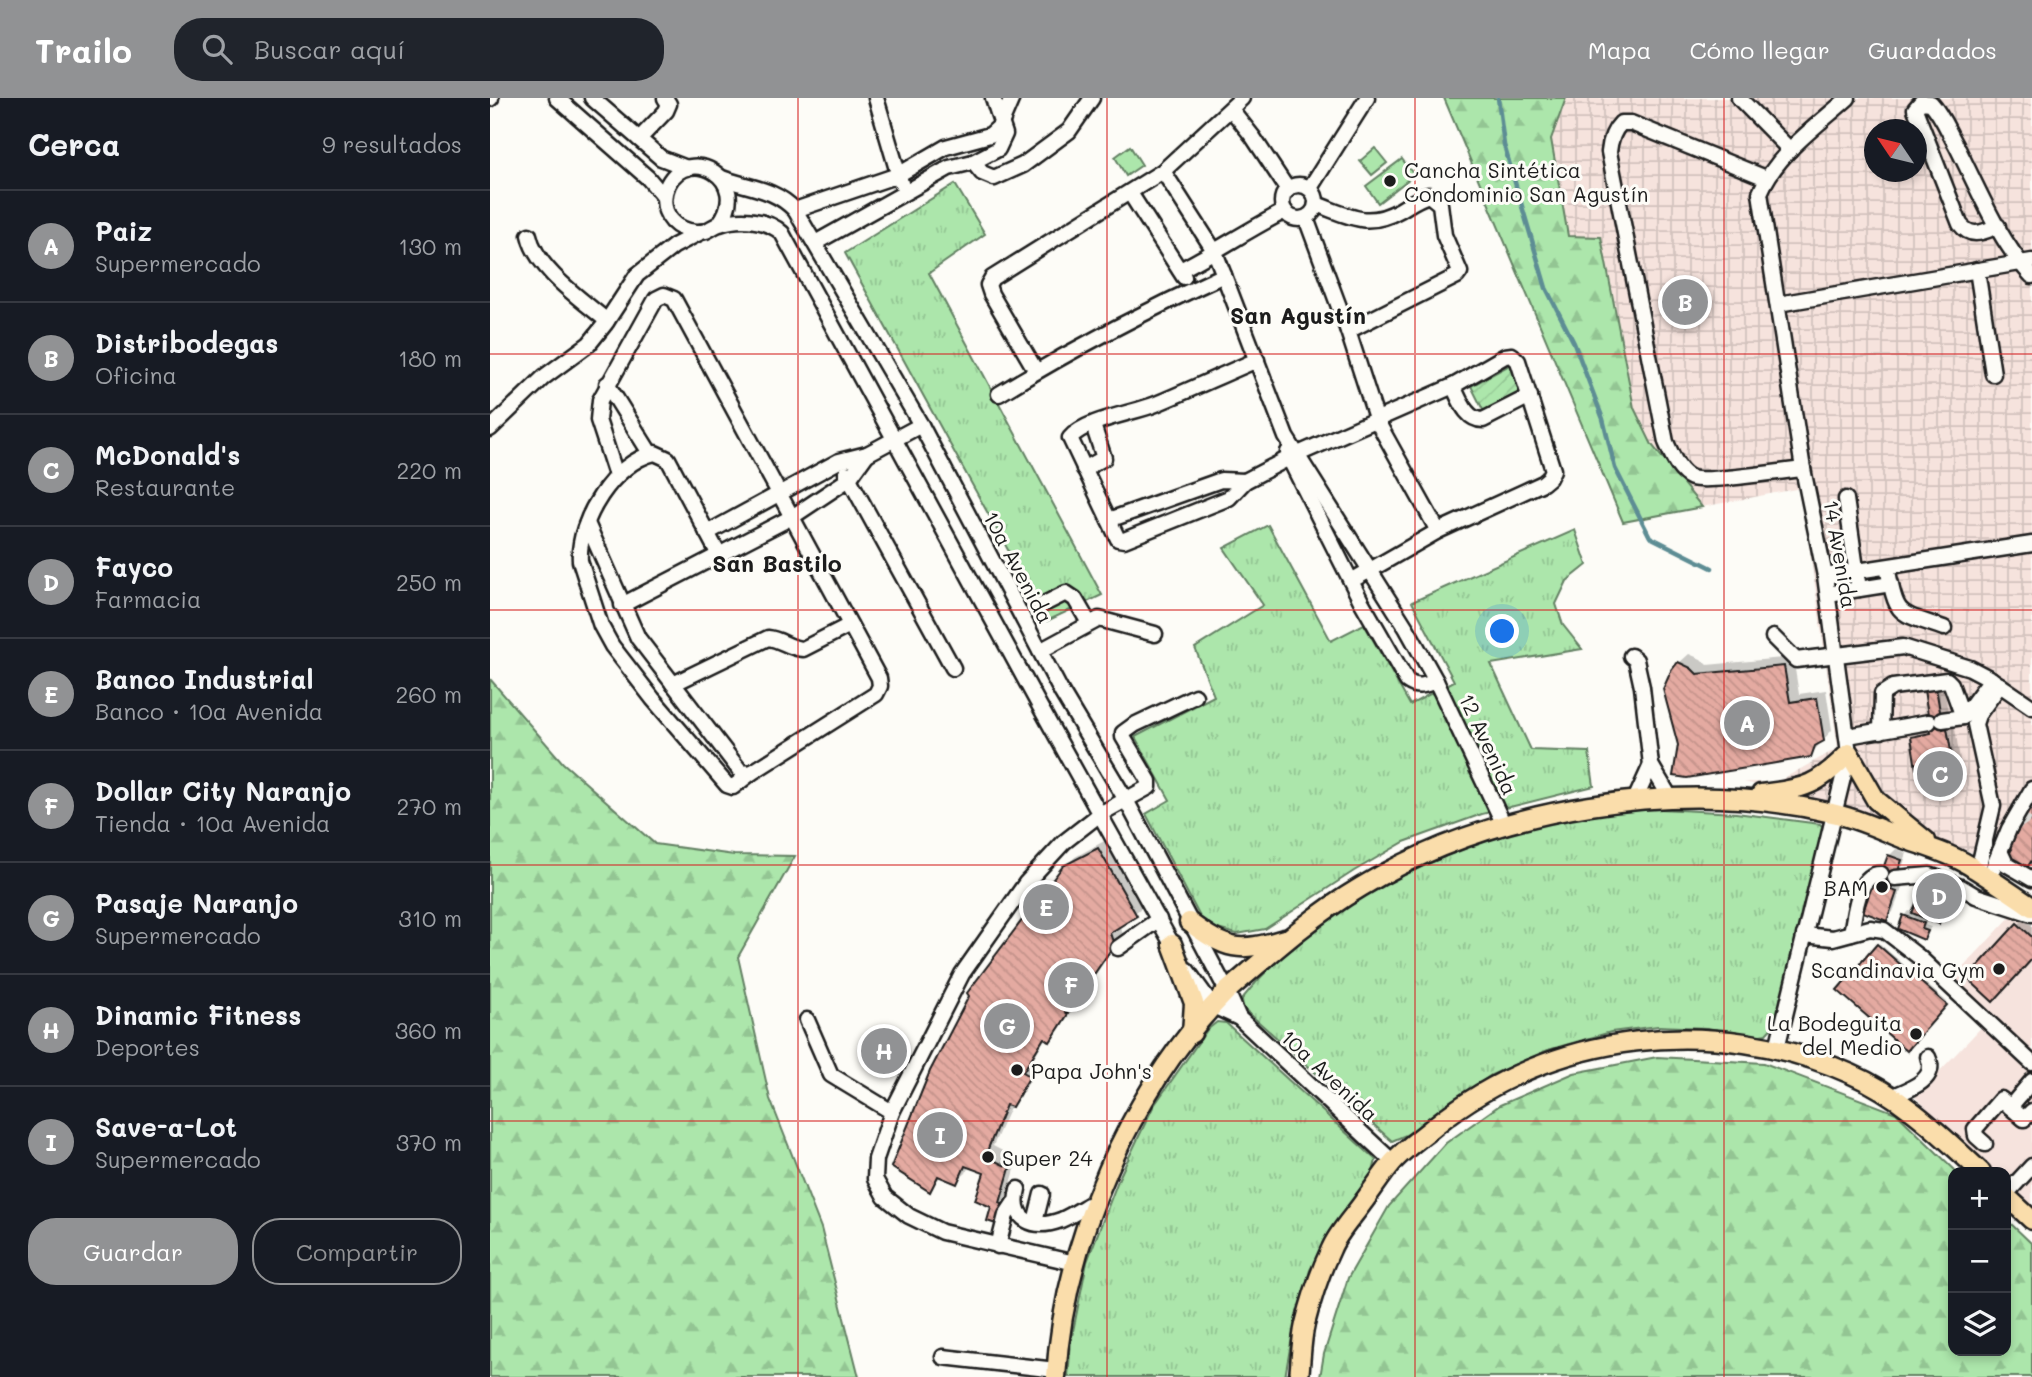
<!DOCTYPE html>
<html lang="es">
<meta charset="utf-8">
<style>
:root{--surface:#171b24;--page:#20242c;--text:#f1f3f6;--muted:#9ea1a6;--line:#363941;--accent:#919294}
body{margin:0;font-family:Mali,sans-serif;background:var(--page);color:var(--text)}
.controls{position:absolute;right:21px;bottom:21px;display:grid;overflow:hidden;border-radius:14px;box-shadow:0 4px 10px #0003}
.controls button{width:63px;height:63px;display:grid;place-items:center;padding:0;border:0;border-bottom:2px solid var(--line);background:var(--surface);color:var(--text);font:35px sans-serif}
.compass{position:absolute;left:1374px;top:21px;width:63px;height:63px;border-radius:50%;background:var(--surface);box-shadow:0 4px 10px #0003;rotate:305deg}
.you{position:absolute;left:1013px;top:534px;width:24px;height:24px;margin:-18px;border:5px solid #fff;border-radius:50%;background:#1a73e8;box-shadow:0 0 0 10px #1a73e833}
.badge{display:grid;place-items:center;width:46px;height:46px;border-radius:50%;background:var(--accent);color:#fff;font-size:23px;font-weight:700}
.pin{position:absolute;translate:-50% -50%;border:4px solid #fff;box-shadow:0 2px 7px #0006}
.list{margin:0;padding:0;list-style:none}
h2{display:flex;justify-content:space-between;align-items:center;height:91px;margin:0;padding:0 28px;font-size:30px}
h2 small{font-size:23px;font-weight:400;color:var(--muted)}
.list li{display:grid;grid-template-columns:46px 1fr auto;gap:21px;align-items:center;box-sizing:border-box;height:112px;padding:0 28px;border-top:2px solid var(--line)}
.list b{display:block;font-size:26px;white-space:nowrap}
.list p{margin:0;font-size:23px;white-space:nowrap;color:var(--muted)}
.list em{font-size:23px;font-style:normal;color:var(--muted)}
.actions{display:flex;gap:14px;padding:21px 28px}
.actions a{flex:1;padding:16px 0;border:2px solid var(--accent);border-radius:28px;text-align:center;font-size:24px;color:var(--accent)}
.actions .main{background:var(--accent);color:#fff}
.icon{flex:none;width:38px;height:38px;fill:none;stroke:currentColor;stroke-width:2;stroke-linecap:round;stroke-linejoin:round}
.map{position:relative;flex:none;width:1542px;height:1279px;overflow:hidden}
header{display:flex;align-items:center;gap:42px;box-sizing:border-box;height:98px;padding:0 35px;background:var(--accent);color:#fff}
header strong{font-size:33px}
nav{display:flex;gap:38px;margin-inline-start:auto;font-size:24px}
.search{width:490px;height:63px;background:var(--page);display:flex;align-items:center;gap:18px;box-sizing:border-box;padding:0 24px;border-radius:28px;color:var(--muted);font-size:26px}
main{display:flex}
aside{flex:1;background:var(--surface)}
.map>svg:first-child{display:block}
</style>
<header>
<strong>Trailo</strong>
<div class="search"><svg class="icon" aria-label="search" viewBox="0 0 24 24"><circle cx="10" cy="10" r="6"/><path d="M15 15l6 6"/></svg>Buscar aquí</div>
<nav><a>Mapa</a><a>Cómo llegar</a><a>Guardados</a></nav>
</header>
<main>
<aside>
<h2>Cerca<small>9 resultados</small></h2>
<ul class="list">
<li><span class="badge">A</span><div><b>Paiz</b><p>Supermercado</p></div><em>130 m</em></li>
<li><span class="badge">B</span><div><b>Distribodegas</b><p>Oficina</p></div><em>180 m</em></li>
<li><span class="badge">C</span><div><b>McDonald's</b><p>Restaurante</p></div><em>220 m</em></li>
<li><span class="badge">D</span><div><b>Fayco</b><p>Farmacia</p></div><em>250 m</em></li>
<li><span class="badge">E</span><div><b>Banco Industrial</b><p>Banco · 10a Avenida</p></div><em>260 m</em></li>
<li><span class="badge">F</span><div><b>Dollar City Naranjo</b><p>Tienda · 10a Avenida</p></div><em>270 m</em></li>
<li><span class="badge">G</span><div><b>Pasaje Naranjo</b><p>Supermercado</p></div><em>310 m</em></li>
<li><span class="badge">H</span><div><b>Dinamic Fitness</b><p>Deportes</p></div><em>360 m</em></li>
<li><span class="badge">I</span><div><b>Save-a-Lot</b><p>Supermercado</p></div><em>370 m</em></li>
</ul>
<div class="actions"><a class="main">Guardar</a><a>Compartir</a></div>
</aside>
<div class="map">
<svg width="1542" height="1279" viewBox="0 0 1542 1279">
<defs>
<pattern id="industrial-grid" width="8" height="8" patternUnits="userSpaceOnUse" patternTransform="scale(1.75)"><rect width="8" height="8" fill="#f6e3dd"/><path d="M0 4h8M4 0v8" fill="none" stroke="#d2c2bd"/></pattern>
<pattern id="grass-tufts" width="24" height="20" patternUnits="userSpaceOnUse" patternTransform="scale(1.75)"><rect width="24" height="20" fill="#ace6ab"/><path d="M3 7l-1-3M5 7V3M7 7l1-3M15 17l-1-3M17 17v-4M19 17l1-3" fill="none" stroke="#93c593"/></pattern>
<pattern id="forest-firs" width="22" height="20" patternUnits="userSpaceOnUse" patternTransform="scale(1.75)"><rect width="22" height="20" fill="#ace6ab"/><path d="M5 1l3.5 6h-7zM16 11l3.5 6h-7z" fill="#93c593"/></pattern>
<pattern id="garden-furrows" width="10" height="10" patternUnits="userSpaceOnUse" patternTransform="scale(1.75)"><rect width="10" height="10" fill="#ace6ab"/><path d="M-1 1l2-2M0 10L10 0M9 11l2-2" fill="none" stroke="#93c593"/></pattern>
<pattern id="building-back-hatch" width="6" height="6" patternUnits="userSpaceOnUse" patternTransform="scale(1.75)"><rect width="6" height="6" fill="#e4aaa1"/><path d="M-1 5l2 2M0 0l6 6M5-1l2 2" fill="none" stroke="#c3928a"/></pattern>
</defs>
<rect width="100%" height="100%" fill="#fdfcf7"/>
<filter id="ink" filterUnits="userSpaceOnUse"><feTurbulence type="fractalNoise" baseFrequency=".0143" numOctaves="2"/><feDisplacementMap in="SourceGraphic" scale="14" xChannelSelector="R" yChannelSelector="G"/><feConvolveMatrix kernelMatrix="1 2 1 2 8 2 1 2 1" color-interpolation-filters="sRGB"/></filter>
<g filter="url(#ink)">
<polygon fill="#f6e3dd" points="1524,815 1542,828 1542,1113 1516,1086 1516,1074 1504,1074 1425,999 1503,917 1463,880"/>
<path fill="url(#industrial-grid)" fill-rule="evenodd" d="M1076,0h466v792l-61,-38 -92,-33 -87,-26 -48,-11h33l61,-34 -37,-260 -99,19 -50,-62 -18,-37 -33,-171h-33l-17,-98zM1384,32h42v42h-42z"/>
<g fill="url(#grass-tufts)" stroke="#648164" stroke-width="2">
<polygon points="465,86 495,136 439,175 612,497 557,523 355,155"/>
<polygon points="778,427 841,543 874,526 920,607 964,583 922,504 1085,432 1097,467 1077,483 1066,506 1073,527 1092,551 1001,566 1041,652 1099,654 1104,688 992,716 914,744 864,773 775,831 747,836 727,831 710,819 656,716 680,702 645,639 724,598 705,550 773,507 734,450"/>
<path d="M1152,710l94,5 84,11 4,4 -46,193 -12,13 -11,2 -48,-8 -49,-2 -47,6 -63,18 -57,25 -78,57 -21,9 -149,-133 -1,-9c78,-97 210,-157 331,-181 23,-4 46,-7 69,-10z"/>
<polygon points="727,924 736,925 886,1062 883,1074 846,1127 820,1172 802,1239 795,1279 578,1279 581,1243 597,1164 629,1080 663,1009 717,932"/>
</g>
<g fill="url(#forest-firs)" stroke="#648164" stroke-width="2">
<polygon points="954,0 1076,0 1061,41 1078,138 1111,139 1144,310 1162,347 1212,409 1133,424"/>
<polygon points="0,581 73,665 165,746 244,757 305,758 248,859 280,1001 331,1130 369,1279 0,1279"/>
<polygon points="1167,959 1274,965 1406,1015 1467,1074 1463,1074 1463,1253 1516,1253 1516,1121 1542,1146 1542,1279 830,1279 834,1256 858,1180 899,1108 956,1045 1010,1007 1084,975"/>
</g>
<g fill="#ace6ab" stroke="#648164" stroke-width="2">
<polygon points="640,48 652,67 636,78 625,59"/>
<polygon points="885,50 897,65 882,77 870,63"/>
<polygon points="912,61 924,77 888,105 876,88"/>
</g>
<polygon fill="url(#garden-furrows)" stroke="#648164" stroke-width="2" points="1023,265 1038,291 994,314 981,288"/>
<g fill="#0003">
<polygon points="1199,556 1211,561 1217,567 1303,559 1309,596 1336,592 1342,632 1320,657 1190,647 1189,565"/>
<polygon points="1452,578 1460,625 1464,624 1472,674 1465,681 1423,639 1430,632 1442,630 1434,587"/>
<polygon points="618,741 655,807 629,827 633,836 594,893 583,904 586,906 569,932 560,942 556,939 541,964 548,968 531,998 521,1007 503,1048 528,1061 518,1096 523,1098 517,1115 503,1108 496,1074 479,1068 476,1075 466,1084 451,1078 440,1091 575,769 585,759"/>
<polygon points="1406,751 1417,755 1407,785 1413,787 1403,814 1396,821 1384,786 1391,779 1399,758"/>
<polygon points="1447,783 1465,790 1463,796 1469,799 1466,805 1462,809 1452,805 1450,811 1455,813 1448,824 1438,820 1435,827 1441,829 1434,840 1410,830 1415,818 1419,813 1424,815 1430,802 1434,797 1438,799"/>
<polygon points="1537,817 1542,822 1542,860 1528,827"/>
<polygon points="1390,846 1457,904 1417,951 1350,892"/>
</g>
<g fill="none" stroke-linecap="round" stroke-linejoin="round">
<polyline stroke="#5d8d94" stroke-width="4.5" points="1008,0 1014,47 1056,190 1084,245 1113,321 1125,370 1160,439 1222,470"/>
</g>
<g fill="url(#building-back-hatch)" stroke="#1c1c1c" stroke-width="2">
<polygon points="1188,564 1201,570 1207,576 1294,568 1300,604 1327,600 1334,643 1325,648 1321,659 1197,680 1183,678 1188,647 1173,591 1181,573"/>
<polygon points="1445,584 1453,631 1457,630 1466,683 1448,686 1440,684 1426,671 1421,639 1441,635 1433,586"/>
<polygon points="1542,700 1542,762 1535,773 1516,761 1522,751 1514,746"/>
<polygon points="608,750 647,818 620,835 624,847 585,904 582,902 575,914 578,916 560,944 554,940 533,974 540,978 522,1009 516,1007 495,1058 520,1070 510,1105 514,1107 509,1127 497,1123 501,1109 485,1102 494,1075 475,1068 467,1086 448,1078 440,1094 401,1069 440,973 479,898 477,895 573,768"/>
<polygon points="1398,757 1412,762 1401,792 1407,794 1397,823 1373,814 1383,785 1387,787"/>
<polygon points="1442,786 1462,794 1460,801 1466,803 1462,811 1436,801"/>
<polygon points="1428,801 1449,809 1447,815 1452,817 1449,826 1422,815"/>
<polygon points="1413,817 1434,825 1432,831 1438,833 1434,842 1408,831"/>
<polygon points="1527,825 1542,839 1542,861 1503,904 1477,880"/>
<polygon points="1387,846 1457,907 1417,953 1347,892"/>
</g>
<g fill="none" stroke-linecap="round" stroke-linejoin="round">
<polyline stroke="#dbdad6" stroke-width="14" stroke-dasharray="14 7" stroke-linecap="butt" points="1526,725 1535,719 1542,709"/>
<g stroke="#1c1c1c" stroke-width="19">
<g id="minor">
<polyline points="67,0 158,80 174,99"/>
<polyline points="102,0 171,60 197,70"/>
<polyline points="386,0 411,85"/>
<polyline points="1249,0 1300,52"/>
<polyline points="0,1 1,0"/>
<polyline points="741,11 763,39 798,92"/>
<polyline points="149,41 176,13 179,6 175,0"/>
<polyline points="483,64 492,75 504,80 533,67 579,33 602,0"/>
<polyline points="673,73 725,154 796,339 917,531 946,583 1014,727"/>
<path d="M232,80c27,10 52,10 73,32l126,215 141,268 64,107 101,191 12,27"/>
<path d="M1276,80l-135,-55h-10c-8,8 -11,17 -12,29l57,290c6,13 12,30 26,36 14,5 91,-7 111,-9"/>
<circle cx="809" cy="104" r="17"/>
<polyline points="820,90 877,0"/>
<polyline points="640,95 694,179"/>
<path d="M826,106c33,12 51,25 84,6 10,-6 18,-12 29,-15l11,9 4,31 16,37 -3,4 -109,55"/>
<polyline points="305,112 408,77 456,49 500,37 510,28 522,0"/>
<polyline points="816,120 858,233 887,323 948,433"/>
<path d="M229,126c34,-45 -30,-80 -51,-40 -4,9 -5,18 -2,27 6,16 24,24 40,20 5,-2 9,-6 14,-7 19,-7 47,-5 62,9l257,472 138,248"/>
<path d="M1508,128c-15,6 -27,13 -38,-2l-45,-115 6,-7 10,1c11,12 17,28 25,42 22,43 43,97 76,131"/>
<path d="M39,137c7,34 52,64 78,86"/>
<polyline points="325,145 459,70 483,64 508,51 515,36 503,0"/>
<path d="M690,172c36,-18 69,-41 105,-59"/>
<polyline points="1487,172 1503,276"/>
<polyline points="1288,206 1542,163"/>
<path d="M767,262c-33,14 -67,30 -101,44 -22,9 -71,16 -86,34l48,101 6,1 105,-42 16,-17 44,-23 164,-72 52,-30 7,-1 6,6 35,109 -4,8 -6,5 -105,48 -87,50"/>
<polyline points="546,273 501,196 498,187 502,180 673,73 752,0"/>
<polyline points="117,286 160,355"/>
<path d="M963,288c7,14 13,34 30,34l47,-24"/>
<path d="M509,296c72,-44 148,-84 225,-119"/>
<polyline points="0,331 54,279 99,246 115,226 147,177 184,148 211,134"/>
<path d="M798,354l1,6 72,143 46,80c11,8 17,4 29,0"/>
<polyline points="594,371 614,360 603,327"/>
<polyline points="356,375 463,570"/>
<polyline points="1356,401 1369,491"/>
<polyline points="619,422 731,382 755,383"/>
<polyline points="97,425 148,540 251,674 261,675 386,596 390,588 389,580 184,201 174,197 166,201 110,302 108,322 126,377"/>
<polyline points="217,435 349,363 377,356 431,327"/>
<path d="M229,457l-51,-96 -13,-6c-41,9 -78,68 -75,108l21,65 11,20 41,53 74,86 6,2 18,-14"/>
<path d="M1397,469c11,51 8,44 57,61"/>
<polyline points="1335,478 1542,446"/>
<polyline points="1338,496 1401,486"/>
<polyline points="132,507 302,419 359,381 377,356"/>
<polyline points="550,508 576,495 585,501 599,525"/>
<polyline points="1283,539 1306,562 1413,549 1480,570 1501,581 1542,609"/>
<polyline points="550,553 609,521 665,536"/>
<polyline points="1141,558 1146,562 1152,589 1161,667 1181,701"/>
<path d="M183,586l95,-46c13,1 22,11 35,11l47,-24"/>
<polyline points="1452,622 1473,619 1501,581"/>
<polyline points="1391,633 1392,596 1403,589 1457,582 1461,586 1473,619"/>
<polyline points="1358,638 1439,624"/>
<polyline points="1145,702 1161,667"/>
<polyline points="1510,753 1516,766 1542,781"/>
<polyline points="1488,772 1503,708 1485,626 1488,617 1510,587"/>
<polyline points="1405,780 1440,777 1471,789 1486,798 1542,816"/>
<polyline points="1499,780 1519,731 1542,691"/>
<path d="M1361,835c4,-18 6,-60 30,-59"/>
<polyline points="1314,837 1343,840 1380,830 1394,832 1429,859 1542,965"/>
<polyline points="628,850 669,821"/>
<polyline points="697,872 723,908 749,920 903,1064"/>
<polyline points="317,922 341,977 402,1014"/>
<path d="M1287,950l72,-295 -24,-177 -22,-107 -43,-276c16,-39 57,-67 88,-95"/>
<path d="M1401,999c17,-7 48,-17 37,-40"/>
<polyline points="1520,1009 1542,983"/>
<polyline points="1495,1046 1486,1038 1485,1031 1511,1001 1534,1021 1542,1013"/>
<path d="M528,1091c-8,32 16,41 43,31 12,-5 23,-13 34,-19"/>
<polyline points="1516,1096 1542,1068"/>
<polyline points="545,1124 552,1096"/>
<polyline points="508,1148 516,1117 524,1105"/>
<polyline points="585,1165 452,1134 419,1118 395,1099 385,1081 386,1061 402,1014 472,876 536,785 574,744 610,716 659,689 659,683 633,639 633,635 644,627 705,598"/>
<polyline points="453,1259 566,1272"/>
</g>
</g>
<g stroke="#1c1c1c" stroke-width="23">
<g id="major">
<path d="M1271,696c44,-5 57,-9 88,-41l27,47 50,41"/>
<path d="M699,824c38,28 49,31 95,17"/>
<polyline points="682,846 704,905 702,935"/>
<polyline points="1516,1098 1542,1122"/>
<path d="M566,1279c8,-136 75,-289 171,-386 43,-37 85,-75 134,-104 134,-81 318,-110 471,-74 24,5 47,16 70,25 24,9 51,16 73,31 19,12 38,25 57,38"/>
<path d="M809,1279c2,-17 2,-36 6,-53 6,-24 15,-52 26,-75 7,-17 22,-32 33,-48 9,-12 18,-26 28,-38 12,-14 30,-26 44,-38 116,-94 279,-112 415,-51 51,22 90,61 130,98"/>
</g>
</g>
<use href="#minor" stroke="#fdfcf7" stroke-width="14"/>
<use href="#major" stroke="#faddab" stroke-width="18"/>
</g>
</g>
<path fill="none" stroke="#d62828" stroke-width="2" stroke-opacity="0.55" d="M308,0v1279M617,0v1279M925,0v1279M1234,0v1279M0,256h1542M0,512h1542M0,767h1542M0,1023h1542"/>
<g fill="#1c1c1c" stroke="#fdfcf7" stroke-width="2.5">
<circle cx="900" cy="83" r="7"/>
<circle cx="1392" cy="789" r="7"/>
<circle cx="1509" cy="871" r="7"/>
<circle cx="1426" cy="936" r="7"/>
<circle cx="527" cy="972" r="7"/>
<circle cx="498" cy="1059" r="7"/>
</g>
<g text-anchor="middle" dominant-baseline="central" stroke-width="6" stroke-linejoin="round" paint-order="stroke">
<g font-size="21" fill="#1c1c1c" stroke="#fdfcf7" text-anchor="start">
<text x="914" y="71">Cancha Sintética<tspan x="914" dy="24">Condominio San Agustín</tspan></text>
<text x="1378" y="789" text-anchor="end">BAM</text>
<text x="1495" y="871" text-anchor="end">Scandinavia Gym</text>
<text x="1412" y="924" text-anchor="end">La Bodeguita<tspan x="1412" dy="24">del Medio</tspan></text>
<text x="541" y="972">Papa John's</text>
<text x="512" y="1059">Super 24</text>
</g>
<g font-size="21" fill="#1c1c1c" stroke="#fdfcf7">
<text transform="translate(1351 456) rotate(80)">14 Avenida</text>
<text transform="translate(529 469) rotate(62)">10a Avenida</text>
<text transform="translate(999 646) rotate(65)">12 Avenida</text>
<text transform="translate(840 977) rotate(43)">10a Avenida</text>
</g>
<g font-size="23" font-weight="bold" fill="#1c1c1c" stroke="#fdfcf7">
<text x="808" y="217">San Agustín</text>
<text x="287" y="465">San Bastilo</text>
</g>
</g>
</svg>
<div class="controls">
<button>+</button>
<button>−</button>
<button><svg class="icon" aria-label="layers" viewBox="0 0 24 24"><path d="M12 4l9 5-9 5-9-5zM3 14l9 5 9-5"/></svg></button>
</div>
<svg class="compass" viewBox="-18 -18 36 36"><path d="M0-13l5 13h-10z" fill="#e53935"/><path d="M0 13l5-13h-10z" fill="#9ea1a6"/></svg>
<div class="you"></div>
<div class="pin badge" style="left:1257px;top:625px">A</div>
<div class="pin badge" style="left:1195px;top:204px">B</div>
<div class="pin badge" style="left:1450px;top:676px">C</div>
<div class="pin badge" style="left:1449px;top:798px">D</div>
<div class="pin badge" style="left:556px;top:809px">E</div>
<div class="pin badge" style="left:581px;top:887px">F</div>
<div class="pin badge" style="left:517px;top:928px">G</div>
<div class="pin badge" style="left:394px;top:953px">H</div>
<div class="pin badge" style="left:450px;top:1037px">I</div>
</div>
</main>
